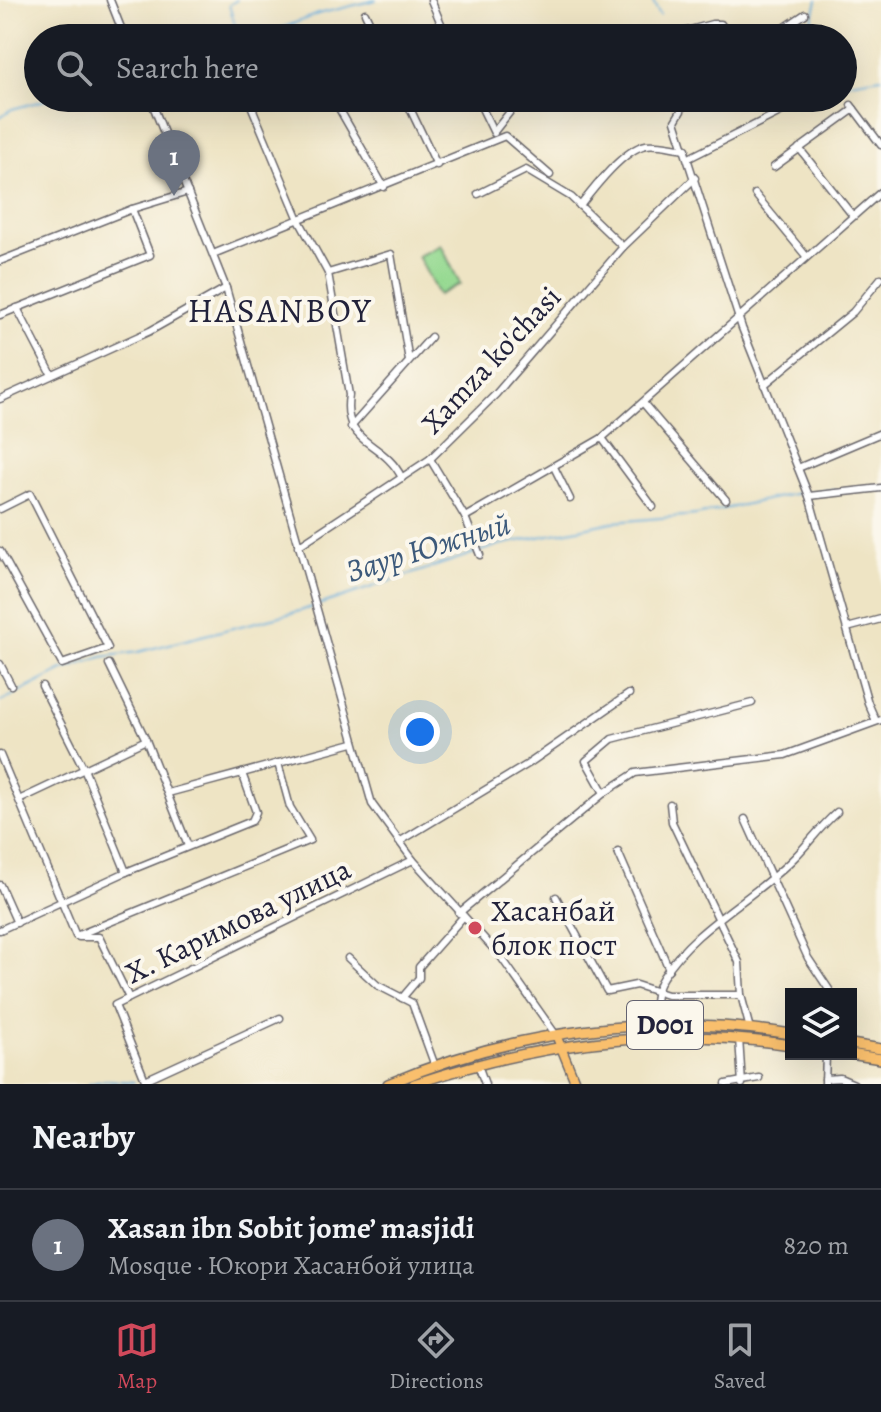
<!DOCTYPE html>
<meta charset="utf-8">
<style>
:root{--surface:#171b24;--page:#20242c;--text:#f1f3f6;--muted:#9ea1a6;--line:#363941;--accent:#d1495b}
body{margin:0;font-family:Alegreya,serif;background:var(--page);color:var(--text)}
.controls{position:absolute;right:24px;bottom:24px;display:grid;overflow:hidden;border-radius:0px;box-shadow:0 8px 32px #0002}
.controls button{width:72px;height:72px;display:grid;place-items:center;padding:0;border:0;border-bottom:2px solid var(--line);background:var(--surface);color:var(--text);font:40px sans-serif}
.you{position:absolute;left:420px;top:732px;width:28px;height:28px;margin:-20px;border:6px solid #fff;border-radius:50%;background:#1a73e8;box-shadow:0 0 0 12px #1a73e833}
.badge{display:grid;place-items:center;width:52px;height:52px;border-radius:50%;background:var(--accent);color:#fff;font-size:26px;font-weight:700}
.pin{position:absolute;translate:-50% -66px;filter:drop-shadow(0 2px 4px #0008)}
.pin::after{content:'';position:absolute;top:42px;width:28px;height:24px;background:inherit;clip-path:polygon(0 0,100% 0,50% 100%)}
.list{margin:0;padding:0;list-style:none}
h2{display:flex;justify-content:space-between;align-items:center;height:104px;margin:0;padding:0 32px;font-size:34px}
h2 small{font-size:26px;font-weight:400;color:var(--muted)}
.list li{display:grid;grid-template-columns:52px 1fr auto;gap:24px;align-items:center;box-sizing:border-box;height:112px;padding:0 32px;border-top:2px solid var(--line)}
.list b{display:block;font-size:30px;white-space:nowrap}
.list p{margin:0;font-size:26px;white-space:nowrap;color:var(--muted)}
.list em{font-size:26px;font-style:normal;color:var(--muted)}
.icon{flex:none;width:44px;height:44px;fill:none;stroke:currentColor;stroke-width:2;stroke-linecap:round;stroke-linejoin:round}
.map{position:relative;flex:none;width:881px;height:1084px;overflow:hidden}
.search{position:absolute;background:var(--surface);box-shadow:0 8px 32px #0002;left:24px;right:24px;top:24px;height:88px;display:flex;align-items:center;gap:20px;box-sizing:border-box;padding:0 28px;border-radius:44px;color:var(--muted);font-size:30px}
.sheet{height:216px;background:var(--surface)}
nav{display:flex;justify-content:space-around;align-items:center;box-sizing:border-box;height:112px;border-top:2px solid var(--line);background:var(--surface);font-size:22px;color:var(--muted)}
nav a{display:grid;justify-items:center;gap:4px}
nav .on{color:var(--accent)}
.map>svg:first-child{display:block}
</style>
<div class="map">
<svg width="881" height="1084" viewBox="0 0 881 1084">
<rect width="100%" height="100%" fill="#fbf7ec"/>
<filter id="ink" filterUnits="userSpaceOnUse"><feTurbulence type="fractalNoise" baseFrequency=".0125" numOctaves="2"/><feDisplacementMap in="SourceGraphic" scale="16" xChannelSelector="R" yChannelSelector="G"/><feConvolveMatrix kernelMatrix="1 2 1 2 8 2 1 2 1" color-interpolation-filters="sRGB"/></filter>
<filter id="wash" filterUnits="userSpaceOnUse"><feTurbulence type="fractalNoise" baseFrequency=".006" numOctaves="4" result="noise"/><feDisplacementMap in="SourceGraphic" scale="32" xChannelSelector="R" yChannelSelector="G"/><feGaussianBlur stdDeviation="1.8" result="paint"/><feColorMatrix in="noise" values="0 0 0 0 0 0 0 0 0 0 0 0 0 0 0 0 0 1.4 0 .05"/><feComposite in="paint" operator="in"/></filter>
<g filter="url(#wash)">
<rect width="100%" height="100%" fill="#eee4c4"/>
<polygon fill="#95d991" stroke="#5c7e66" stroke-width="2" points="441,245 460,284 438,295 418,256"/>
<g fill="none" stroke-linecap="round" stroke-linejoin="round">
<g stroke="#66addc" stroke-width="2">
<polyline points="237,0 229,5 239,38"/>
<polyline points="652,0 660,15"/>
<polyline points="256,38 318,14 376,0"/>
<polyline points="808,38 817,0"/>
<polyline points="843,83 881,77"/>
<polyline points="0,117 12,109 53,98"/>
<polyline points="810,492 835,490"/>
<polyline points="0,702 63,670 102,657 138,652 300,611 499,545 613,522 696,515 803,492"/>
<polyline points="89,1084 106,1080 134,1082"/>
</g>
</g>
</g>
<g filter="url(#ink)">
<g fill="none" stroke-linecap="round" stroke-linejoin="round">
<g stroke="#69666b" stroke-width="9">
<g id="minor">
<polyline points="110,0 125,38"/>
<polyline points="431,0 447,38"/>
<polyline points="365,13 377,38"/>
<polyline points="296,31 300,38"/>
<polyline points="661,38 712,24 721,24 729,38"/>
<polyline points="769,38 805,14"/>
<polyline points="150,98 226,288 372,804 413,860 501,957 556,1035"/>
<path d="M248,98l52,124 28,51 21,122c-8,51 34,44 53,83"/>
<polyline points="333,98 384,187"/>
<polyline points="405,98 437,165"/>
<polyline points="477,98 494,133"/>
<polyline points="679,98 681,111 675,121 742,328 809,496 868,703 876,721"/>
<polyline points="854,109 881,145"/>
<polyline points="494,132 516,104 527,98"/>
<polyline points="799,148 853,216"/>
<polyline points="689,158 808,98"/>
<polyline points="774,167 854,109 851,105"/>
<polyline points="478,194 526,170 571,197 623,247"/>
<polyline points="755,194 806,256"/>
<path d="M580,206c14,-18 44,-57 66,-61 12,-2 28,3 40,4"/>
<polyline points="213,254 505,136 550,175"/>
<polyline points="0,261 132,209 188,192"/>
<polyline points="328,273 391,254 409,361"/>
<polyline points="17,308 52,375"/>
<polyline points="0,315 150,255 132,209"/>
<polyline points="764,385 853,312 881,278"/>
<polyline points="0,399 150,331 226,288"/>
<polyline points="644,404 726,500"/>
<polyline points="351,427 431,337"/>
<polyline points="602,438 653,507"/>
<polyline points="430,459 465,517 480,555"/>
<polyline points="554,467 570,499"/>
<polyline points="798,468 881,433"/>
<polyline points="809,496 881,488"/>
<polyline points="0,509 30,494 108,648 62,664 0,551"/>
<polyline points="465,517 602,438 881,192"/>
<polyline points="298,546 430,459 496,394 623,247 695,178"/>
<polyline points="847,628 881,619"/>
<polyline points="0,664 11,685"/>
<polyline points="109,664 146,740 188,846"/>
<polyline points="42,686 84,769 126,872"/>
<polyline points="0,755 76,936 310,840 290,807 278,763"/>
<polyline points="168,793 353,743"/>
<polyline points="604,793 586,761 612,739 752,703"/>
<polyline points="21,799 146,740"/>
<polyline points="670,804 672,822 739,962 741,995 750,1029"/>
<polyline points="745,819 808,958 832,994"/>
<polyline points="399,842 528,764 629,694"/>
<polyline points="618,852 669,969"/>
<polyline points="0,885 17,923"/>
<polyline points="556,897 607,991 636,985 667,995 741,995"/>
<polyline points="459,913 604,793 635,773 785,755 881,720"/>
<polyline points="0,930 126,872 252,821 256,812 242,773"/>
<polyline points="79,937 99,937 129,998"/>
<polyline points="348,958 377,985 412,1003 435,1066"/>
<polyline points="402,998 419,978 419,967 463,917"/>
<polyline points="280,1018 145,1080 115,1005 413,860"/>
<path d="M655,1025c0,-17 -2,-33 8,-48 32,-51 91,-78 132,-120 15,-15 25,-30 42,-45"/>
<polyline points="739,1038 742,1084"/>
<polyline points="478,1065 485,1084"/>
<polyline points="825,1079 840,1078 854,1084"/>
<polyline points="726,1084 759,1078"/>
<polyline points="825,1084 826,1054"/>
</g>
</g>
<g stroke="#69666b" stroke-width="11">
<polyline id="major" points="556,1035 576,1084"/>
</g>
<g stroke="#69666b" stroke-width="12">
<g id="highway">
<polyline points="851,1044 881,1049"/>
<polyline points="850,1054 881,1059"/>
<path d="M388,1084c126,-54 268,-72 403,-50"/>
<path d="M414,1084c122,-41 250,-58 377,-39"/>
</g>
</g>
<use href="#minor" stroke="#fff" stroke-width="6"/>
<use href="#major" stroke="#f9bf6d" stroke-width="8"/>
<use href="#highway" stroke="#f9bf6d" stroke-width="9"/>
</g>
</g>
<circle fill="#d1495b" stroke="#fbf7ec" stroke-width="3" cx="475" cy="928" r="8"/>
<g text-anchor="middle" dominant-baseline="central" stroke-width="8" stroke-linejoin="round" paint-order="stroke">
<rect fill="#fbf7ec" stroke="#636270" stroke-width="2" x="627" y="1001" width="76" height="48" rx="6"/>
<g font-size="28" font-weight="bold" fill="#22223b">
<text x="665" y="1025">D001</text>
</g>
<g font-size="30" fill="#22223b" stroke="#fbf7ec">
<text transform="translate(491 360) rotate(-47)">Xamza ko'chasi</text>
<text transform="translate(238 921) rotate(-26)">Х. Каримова улица</text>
</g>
<g font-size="30" fill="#22223b" stroke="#fbf7ec" text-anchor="start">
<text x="491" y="911">Хасанбай<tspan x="491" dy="34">блок пост</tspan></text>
</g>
<g font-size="32" font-style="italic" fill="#3d5a7b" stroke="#fbf7ec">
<text transform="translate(428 547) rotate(-17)">Заур Южный</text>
</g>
<g font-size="34" letter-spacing="2" fill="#22223b" stroke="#fbf7ec">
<text x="280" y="310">HASANBOY</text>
</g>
</g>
</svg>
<div class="controls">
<button><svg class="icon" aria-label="layers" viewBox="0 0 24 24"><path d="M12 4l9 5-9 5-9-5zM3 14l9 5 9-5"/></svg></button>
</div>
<div class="you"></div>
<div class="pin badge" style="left:174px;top:196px;background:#6b7280">1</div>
<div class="search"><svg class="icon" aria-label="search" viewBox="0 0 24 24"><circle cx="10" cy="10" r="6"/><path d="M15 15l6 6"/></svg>Search here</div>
</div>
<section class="sheet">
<h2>Nearby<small></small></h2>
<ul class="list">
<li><span class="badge" style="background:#6b7280">1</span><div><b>Xasan ibn Sobit jome’ masjidi</b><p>Mosque · Юкори Хасанбой улица</p></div><em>820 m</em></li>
</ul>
</section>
<nav>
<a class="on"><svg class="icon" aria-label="map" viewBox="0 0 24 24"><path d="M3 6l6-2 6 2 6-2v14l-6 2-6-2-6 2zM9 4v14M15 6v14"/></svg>Map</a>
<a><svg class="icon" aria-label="directions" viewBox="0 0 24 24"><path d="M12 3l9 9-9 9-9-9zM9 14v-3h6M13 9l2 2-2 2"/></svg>Directions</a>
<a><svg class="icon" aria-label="saved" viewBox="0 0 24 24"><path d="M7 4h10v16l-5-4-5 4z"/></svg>Saved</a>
</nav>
